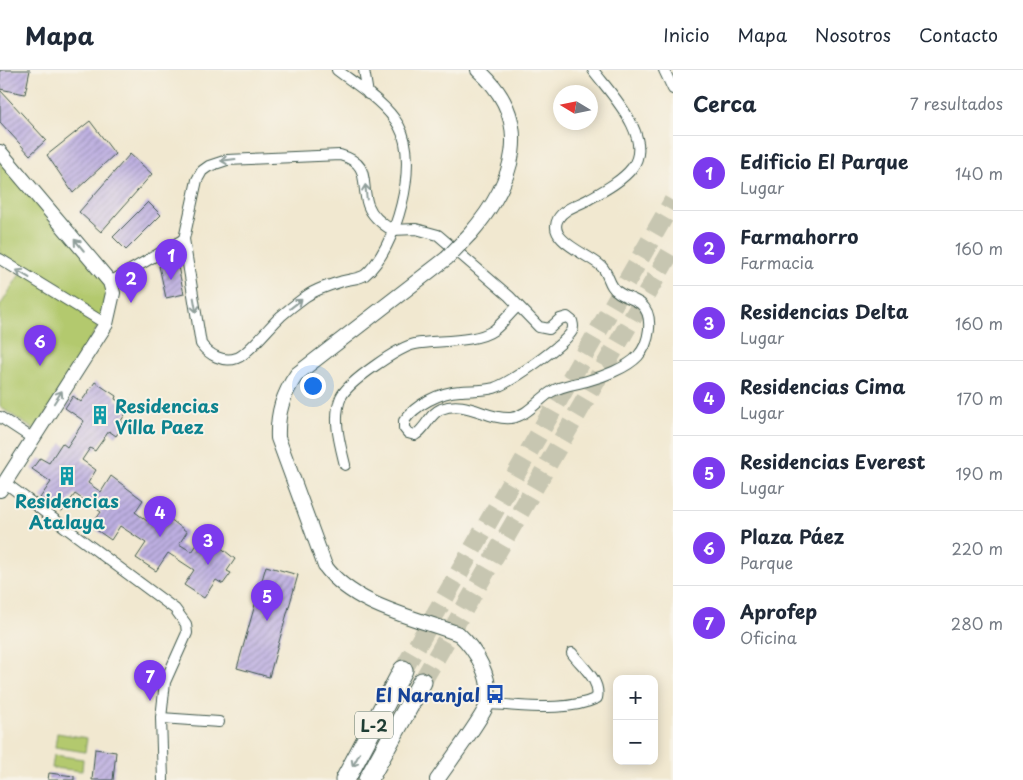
<!DOCTYPE html>
<html lang="es">
<meta charset="utf-8">
<style>
:root{--surface:#fff;--page:#f6f6f7;--text:#1f2937;--muted:#747a83;--line:#e0e1e3;--accent:#7c3aed}
body{margin:0;font-family:"Playpen Sans",sans-serif;background:var(--page);color:var(--text)}
.controls{position:absolute;right:15px;bottom:15px;display:grid;overflow:hidden;border-radius:10px;box-shadow:0 2px 12px #0003}
.controls button{width:45px;height:45px;display:grid;place-items:center;padding:0;border:0;border-bottom:1px solid var(--line);background:var(--surface);color:var(--text);font:25px sans-serif}
.compass{position:absolute;left:553px;top:15px;width:45px;height:45px;border-radius:50%;background:var(--surface);box-shadow:0 2px 12px #0003;rotate:280deg}
.you{position:absolute;left:312px;top:315px;width:18px;height:18px;margin:-12px;border:4px solid #fff;border-radius:50%;background:#1a73e8;box-shadow:0 0 0 8px #1a73e833}
.badge{display:grid;place-items:center;width:32px;height:32px;border-radius:50%;background:var(--accent);color:#fff;font-size:16px;font-weight:700}
.pin{position:absolute;translate:-50% -41px;filter:drop-shadow(0 1px 2px #0008)}
.pin::after{content:'';position:absolute;top:26px;width:18px;height:15px;background:inherit;clip-path:polygon(0 0,100% 0,50% 100%)}
.list{margin:0;padding:0;list-style:none}
h2{display:flex;justify-content:space-between;align-items:center;height:65px;margin:0;padding:0 20px;font-size:21px}
h2 small{font-size:16px;font-weight:400;color:var(--muted)}
.list li{display:grid;grid-template-columns:32px 1fr auto;gap:15px;align-items:center;box-sizing:border-box;height:75px;padding:0 20px;border-top:1px solid var(--line)}
.list b{display:block;font-size:19px;white-space:nowrap}
.list p{margin:0;font-size:16px;white-space:nowrap;color:var(--muted)}
.list em{font-size:16px;font-style:normal;color:var(--muted)}
.map{position:relative;flex:none;width:673px;height:710px;overflow:hidden}
header{display:flex;align-items:center;gap:30px;box-sizing:border-box;height:70px;padding:0 25px;background:var(--surface);border-bottom:1px solid var(--line)}
header strong{font-size:24px}
nav{display:flex;gap:28px;margin-inline-start:auto;font-size:18px}
main{display:flex}
aside{flex:1;background:var(--surface)}
.map>svg:first-child{display:block}
</style>
<header>
<strong>Mapa</strong>
<nav><a>Inicio</a><a>Mapa</a><a>Nosotros</a><a>Contacto</a></nav>
</header>
<main>
<div class="map">
<svg width="673" height="710" viewBox="0 0 673 710">
<defs>
<pattern id="building-hatch" width="6" height="6" patternUnits="userSpaceOnUse" patternTransform="scale(1.25)"><rect width="6" height="6" fill="#bdafe1"/><path d="M-1 1l2-2M0 6l6-6M5 7l2-2" fill="none" stroke="#9990b7"/></pattern>
</defs>
<rect width="100%" height="100%" fill="#f7f3e8"/>
<filter id="ink" filterUnits="userSpaceOnUse"><feTurbulence type="fractalNoise" baseFrequency=".02" numOctaves="2"/><feDisplacementMap in="SourceGraphic" scale="10" xChannelSelector="R" yChannelSelector="G"/><feConvolveMatrix kernelMatrix="1 2 1 2 8 2 1 2 1" color-interpolation-filters="sRGB"/></filter>
<filter id="wash" filterUnits="userSpaceOnUse"><feTurbulence type="fractalNoise" baseFrequency=".0096" numOctaves="4" result="noise"/><feDisplacementMap in="SourceGraphic" scale="20" xChannelSelector="R" yChannelSelector="G"/><feGaussianBlur stdDeviation="1.12" result="paint"/><feColorMatrix in="noise" values="0 0 0 0 0 0 0 0 0 0 0 0 0 0 0 0 0 1.4 0 .05"/><feComposite in="paint" operator="in"/></filter>
<g filter="url(#wash)">
<rect width="100%" height="100%" fill="#f1e8d0"/>
<g fill="#b3c96e" stroke="#698351">
<polygon points="0,82 110,212 112,233 36,361 0,337 0,236 21,202 0,189"/>
<polygon points="57,663 87,668 85,682 55,677"/>
<polygon points="54,685 83,689 82,701 52,698"/>
</g>
<g id="blocks">
<g fill="url(#building-hatch)">
<polygon points="0,0 30,0 25,24 0,19"/>
<polygon points="0,20 46,70 30,85 0,52"/>
<polygon points="90,51 115,84 73,123 47,85"/>
<polygon points="130,84 152,104 101,162 79,142"/>
<polygon points="148,132 161,145 126,180 113,167"/>
<polygon points="177,192 184,224 166,228 159,196"/>
<polygon points="95,312 116,326 115,329 129,338 121,351 124,354 116,366 109,361 95,381 90,378 82,390 96,400 88,413 101,422 111,406 143,430 135,442 147,451 156,438 187,462 179,474 192,482 204,464 235,489 227,501 231,503 223,514 216,510 204,528 184,515 194,500 168,483 156,501 136,488 146,473 120,456 111,470 91,456 101,442 75,424 62,442 40,428 51,412 32,399 40,388 49,393 62,373 67,377 84,351 65,338 73,326 81,332"/>
<polygon points="266,496 298,505 269,607 237,598"/>
<polygon points="95,679 116,682 113,710 92,710"/>
<polygon points="49,703 74,706 74,710 48,710"/>
</g>
</g>
</g>
<g filter="url(#ink)">
<use href="#blocks" fill-opacity="0" stroke="#3e574b" stroke-width="1"/>
<g fill="none" stroke-linecap="round" stroke-linejoin="round">
<g stroke="#c7c6b1" stroke-width="19" stroke-dasharray="19 9" stroke-linecap="butt">
<polyline points="403,600 673,131"/>
<polyline points="422,612 673,178"/>
</g>
<g stroke="#3e574b" stroke-width="12">
<g id="street">
<path d="M337,0c21,16 49,33 62,56 21,37 -3,123 -34,149 -6,4 -15,4 -22,6 -13,4 -27,8 -38,16 -8,6 -17,13 -24,19 -10,9 -34,39 -44,42 -14,5 -28,-3 -36,-14l-17,-105 13,-59 5,-9 7,-5 18,-6 113,-5c32,9 20,27 28,50 4,11 14,19 24,25"/>
<polyline points="364,0 368,24"/>
<polyline points="664,0 673,19"/>
<path d="M392,160l24,-1 22,6 71,61 30,31 10,2 11,-10 7,-2 5,4c1,4 2,6 0,10 -8,14 -62,52 -78,57 -11,3 -23,2 -34,3 -20,1 -45,14 -56,30v7l4,5 7,2c11,-6 14,-21 26,-26 26,-10 45,11 70,9 16,-2 27,-18 40,-26 11,-7 25,-8 36,-11 15,-4 40,-13 51,-25 11,-12 17,-40 3,-52 -7,-5 -16,-7 -23,-12 -9,-5 -9,-18 -16,-25 -11,-12 -56,-26 -44,-48 6,-11 21,-14 31,-20 14,-8 33,-18 43,-31 23,-30 -22,-75 -39,-98"/>
<polyline points="0,189 106,254"/>
<polyline points="110,212 184,169"/>
<polyline points="0,347 32,368"/>
<path d="M345,395c-5,-21 -13,-47 -4,-68 7,-15 58,-50 74,-53 22,-4 61,-1 79,-14 8,-6 16,-17 24,-24"/>
<polyline points="4,412 175,539 186,554 187,563 165,612 161,648 163,710"/>
<path d="M487,634c35,1 78,9 110,-6 4,-18 -15,-31 -25,-45"/>
<polyline points="161,648 219,652"/>
</g>
</g>
<g stroke="#3e574b" stroke-width="16">
<g id="secondary">
<polyline points="0,82 110,212 113,223 106,254 0,420"/>
<path d="M470,164c44,-51 66,-113 8,-164"/>
<path d="M437,710c10,-15 48,-65 51,-78 4,-25 -12,-52 -29,-68 -45,-17 -105,-28 -134,-68l-47,-128c-1,-25 5,-44 19,-64l150,-116"/>
</g>
</g>
<g stroke="#3e574b" stroke-width="21">
<g id="highway">
<polyline points="345,710 403,600"/>
<polyline points="368,710 422,612"/>
</g>
</g>
<use href="#street" stroke="#fff" stroke-width="10"/>
<use href="#secondary" stroke="#fff" stroke-width="14"/>
<use href="#highway" stroke="#fff" stroke-width="19"/>
<g stroke="#3e574b" stroke-width="16" stroke-linecap="butt">
<polyline id="secondary-bridge" points="447,188 470,164"/>
</g>
<use href="#secondary-bridge" stroke="#fff" stroke-width="14"/>
</g>
<defs><path id="oneway-shaft" d="M-6 0H5M1.5-3L5.5 0L1.5 3" fill="none" stroke-width="1.6" stroke-linecap="round" stroke-linejoin="round" transform="scale(1.25)"/></defs>
<g stroke="#8f9e9a">
<use href="#oneway-shaft" transform="translate(228 90) rotate(173)"/>
<use href="#oneway-shaft" transform="translate(366 122) rotate(-96)"/>
<use href="#oneway-shaft" transform="translate(79 175) rotate(-130)"/>
<use href="#oneway-shaft" transform="translate(23 204) rotate(-149)"/>
<use href="#oneway-shaft" transform="translate(296 234) rotate(-38)"/>
<use href="#oneway-shaft" transform="translate(195 235) rotate(80)"/>
<use href="#oneway-shaft" transform="translate(58 327) rotate(-57)"/>
<use href="#oneway-shaft" transform="translate(356 690) rotate(118)"/>
</g>
</g>
<defs>
<g id="building-bare" transform="scale(1.5)"><path d="M-4-6H4V6H1V3H-1V6H-4ZM-2.5-4.3h1.7v1.8h-1.7ZM.8-4.3h1.7v1.8H.8ZM-2.5-1h1.7V.8h-1.7ZM.8-1h1.7V.8H.8Z" fill="#0f9aa8" stroke="#f7f3e8" stroke-width="2.5" paint-order="stroke"/></g>
<g id="bus-bare" transform="scale(1.5)"><path d="M-5-6H5V4H4V6H2V4H-2V6H-4V4H-5ZM-3.5-4V0h7V-4ZM-3.5 1.2v1.5H-2V1.2ZM2 1.2v1.5H3.5V1.2Z" fill="#1a4fb4" stroke="#f7f3e8" stroke-width="2.5" paint-order="stroke"/></g>
</defs>
<g fill-rule="evenodd">
<use href="#building-bare" x="100" y="345"/>
<use href="#building-bare" x="67" y="406"/>
<use href="#bus-bare" x="495" y="624"/>
</g>
<g text-anchor="middle" dominant-baseline="central" stroke-width="4" stroke-linejoin="round" paint-order="stroke">
<rect fill="#f7f3e8" stroke="#60746a" stroke-width="1" x="355" y="641.5" width="38" height="27" rx="4"/>
<g font-size="16" font-weight="bold" fill="#1f3d34">
<text x="374" y="655">L-2</text>
</g>
<g font-size="18" font-weight="bold" fill="#0d838f" stroke="#f7f3e8" text-anchor="start">
<text x="115" y="335">Residencias<tspan x="115" dy="21">Villa Paez</tspan></text>
<text x="67" y="430" text-anchor="middle">Residencias<tspan x="67" dy="21">Atalaya</tspan></text>
</g>
<g font-size="18" font-weight="bold" fill="#164399" stroke="#f7f3e8" text-anchor="end">
<text x="480" y="624">El Naranjal</text>
</g>
</g>
</svg>
<div class="controls">
<button>+</button>
<button>−</button>
</div>
<svg class="compass" viewBox="-18 -18 36 36"><path d="M0-13l5 13h-10z" fill="#e53935"/><path d="M0 13l5-13h-10z" fill="#747a83"/></svg>
<div class="you"></div>
<div class="pin badge" style="left:171px;top:210px">1</div>
<div class="pin badge" style="left:131px;top:233px">2</div>
<div class="pin badge" style="left:208px;top:495px">3</div>
<div class="pin badge" style="left:160px;top:467px">4</div>
<div class="pin badge" style="left:267px;top:551px">5</div>
<div class="pin badge" style="left:40px;top:296px">6</div>
<div class="pin badge" style="left:150px;top:631px">7</div>
</div>
<aside>
<h2>Cerca<small>7 resultados</small></h2>
<ul class="list">
<li><span class="badge">1</span><div><b>Edificio El Parque</b><p>Lugar</p></div><em>140 m</em></li>
<li><span class="badge">2</span><div><b>Farmahorro</b><p>Farmacia</p></div><em>160 m</em></li>
<li><span class="badge">3</span><div><b>Residencias Delta</b><p>Lugar</p></div><em>160 m</em></li>
<li><span class="badge">4</span><div><b>Residencias Cima</b><p>Lugar</p></div><em>170 m</em></li>
<li><span class="badge">5</span><div><b>Residencias Everest</b><p>Lugar</p></div><em>190 m</em></li>
<li><span class="badge">6</span><div><b>Plaza Páez</b><p>Parque</p></div><em>220 m</em></li>
<li><span class="badge">7</span><div><b>Aprofep</b><p>Oficina</p></div><em>280 m</em></li>
</ul>
</aside>
</main>
